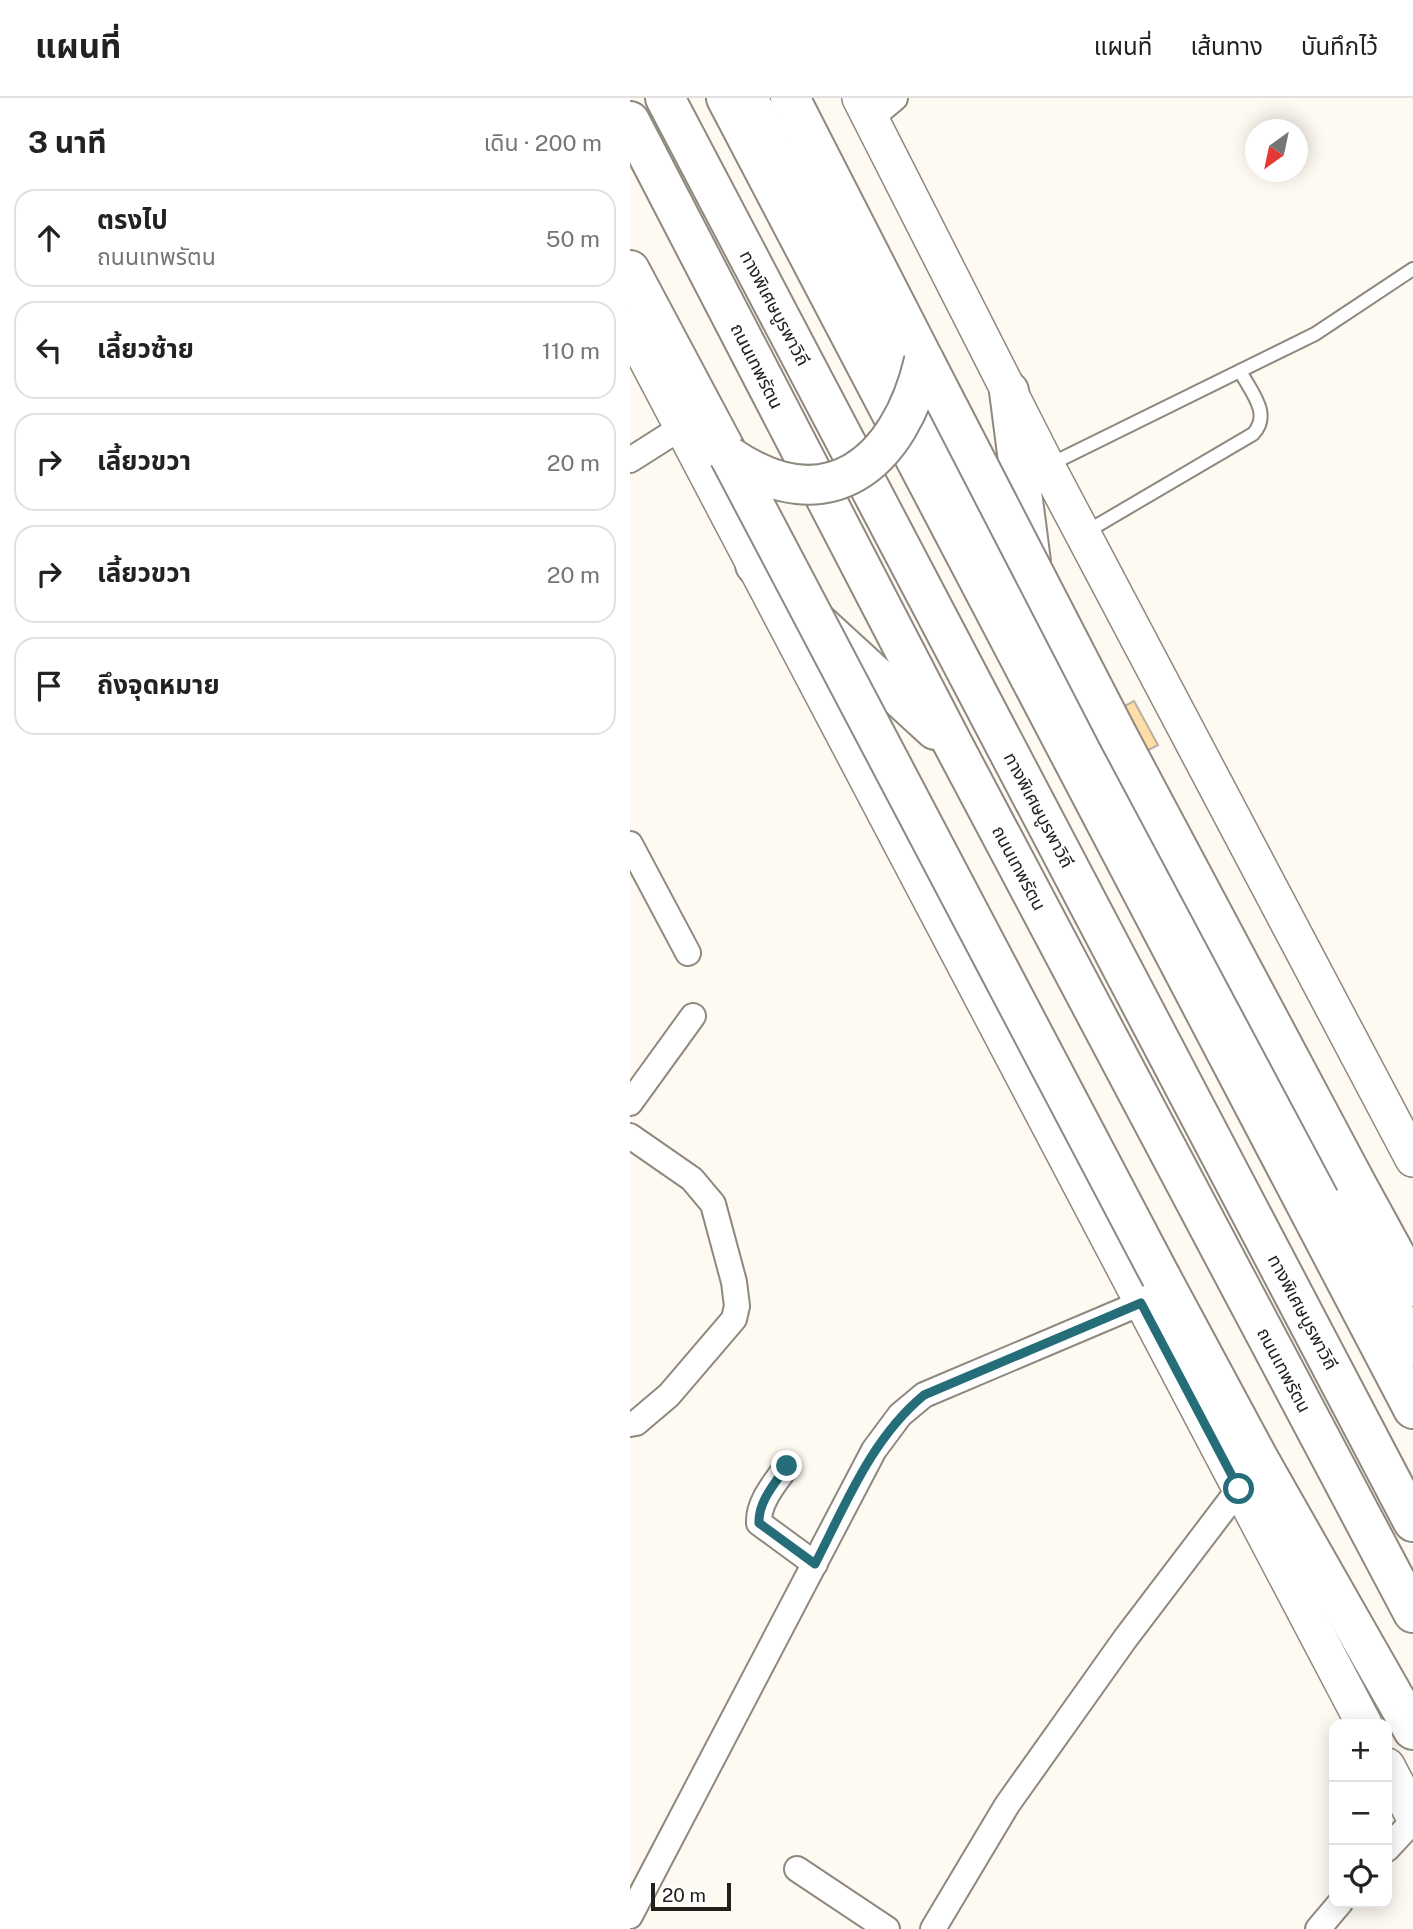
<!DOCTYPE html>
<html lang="th">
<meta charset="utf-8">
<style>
:root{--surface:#fff;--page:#f2f2f2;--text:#222;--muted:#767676;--line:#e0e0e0}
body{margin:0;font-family:"Public Sans","Noto Sans Thai",sans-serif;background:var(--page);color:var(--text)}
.controls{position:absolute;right:21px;bottom:21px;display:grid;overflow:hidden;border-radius:14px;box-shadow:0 4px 18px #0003}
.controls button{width:63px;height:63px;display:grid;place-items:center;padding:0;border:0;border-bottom:2px solid var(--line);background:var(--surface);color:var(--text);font:35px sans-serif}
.compass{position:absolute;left:615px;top:21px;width:63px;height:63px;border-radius:50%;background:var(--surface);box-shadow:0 4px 18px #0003;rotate:213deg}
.scale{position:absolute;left:21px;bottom:18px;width:80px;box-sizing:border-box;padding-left:7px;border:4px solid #22201c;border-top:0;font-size:19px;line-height:24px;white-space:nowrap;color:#22201c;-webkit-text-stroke:5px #fff;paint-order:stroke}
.stop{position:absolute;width:21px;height:21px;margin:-16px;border:5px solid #256e79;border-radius:50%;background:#fff}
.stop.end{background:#256e79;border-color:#fff;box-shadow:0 2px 7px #0008}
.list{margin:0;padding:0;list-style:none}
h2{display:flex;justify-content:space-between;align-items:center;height:91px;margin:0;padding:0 28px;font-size:30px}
h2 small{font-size:23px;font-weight:400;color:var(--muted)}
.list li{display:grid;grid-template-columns:46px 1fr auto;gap:21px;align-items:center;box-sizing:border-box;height:98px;margin:0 14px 14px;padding:0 14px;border:2px solid var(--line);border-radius:21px}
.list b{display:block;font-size:26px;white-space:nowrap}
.list p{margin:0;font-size:23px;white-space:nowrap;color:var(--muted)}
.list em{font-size:23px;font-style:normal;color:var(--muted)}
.icon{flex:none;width:38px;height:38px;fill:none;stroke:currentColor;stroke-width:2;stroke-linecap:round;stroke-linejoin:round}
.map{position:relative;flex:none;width:783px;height:1831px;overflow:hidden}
header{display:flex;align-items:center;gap:42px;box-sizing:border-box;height:98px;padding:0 35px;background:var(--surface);border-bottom:2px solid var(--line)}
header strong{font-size:33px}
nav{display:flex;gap:38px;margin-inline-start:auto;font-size:24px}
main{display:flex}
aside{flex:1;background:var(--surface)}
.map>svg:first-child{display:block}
</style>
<header>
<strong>แผนที่</strong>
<nav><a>แผนที่</a><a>เส้นทาง</a><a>บันทึกไว้</a></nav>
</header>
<main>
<aside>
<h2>3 นาที<small>เดิน · 200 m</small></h2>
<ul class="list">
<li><svg class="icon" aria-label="ahead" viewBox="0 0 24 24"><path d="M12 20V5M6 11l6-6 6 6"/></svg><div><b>ตรงไป</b><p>ถนนเทพรัตน</p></div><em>50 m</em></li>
<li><svg class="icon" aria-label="left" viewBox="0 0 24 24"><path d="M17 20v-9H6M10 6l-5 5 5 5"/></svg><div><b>เลี้ยวซ้าย</b></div><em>110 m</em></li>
<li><svg class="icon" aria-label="right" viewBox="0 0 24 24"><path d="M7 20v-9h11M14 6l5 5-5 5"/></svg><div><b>เลี้ยวขวา</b></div><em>20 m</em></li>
<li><svg class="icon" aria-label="right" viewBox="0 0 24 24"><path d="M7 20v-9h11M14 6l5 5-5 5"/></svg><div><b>เลี้ยวขวา</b></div><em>20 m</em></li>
<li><svg class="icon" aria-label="arrive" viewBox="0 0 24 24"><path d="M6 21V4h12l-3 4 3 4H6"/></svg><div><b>ถึงจุดหมาย</b></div></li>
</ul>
</aside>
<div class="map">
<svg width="783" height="1831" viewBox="0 0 783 1831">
<rect width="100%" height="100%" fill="#fef9f1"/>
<polygon fill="#ffdda6" stroke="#b6b0a6" stroke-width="2" points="504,603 528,647 467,679 443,635"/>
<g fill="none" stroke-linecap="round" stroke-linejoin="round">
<g stroke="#8e887f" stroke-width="16">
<g id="service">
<polyline points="417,368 685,236 783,171"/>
<path d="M456,434l167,-98c19,-20 -2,-42 -13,-63"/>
</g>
</g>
<g stroke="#8e887f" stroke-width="28">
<g id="minor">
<polyline points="240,21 265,0"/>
<polyline points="0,362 52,329"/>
<polyline points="0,746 58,855"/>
<polyline points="0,1005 63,918"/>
<polyline points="0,1038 62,1081 83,1106 104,1184 107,1208 104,1221 39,1297 6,1325 0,1326"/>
<path d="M157,1368c-12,17 -29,36 -28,57l56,41"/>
<polyline points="757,1751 783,1723"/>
<polyline points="167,1771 257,1831"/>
<polyline points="0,1818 244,1352 270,1317 294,1297 511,1205"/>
<polyline points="303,1831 377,1707 495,1541 609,1391"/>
<polyline points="688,1831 710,1805"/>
</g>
</g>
<g stroke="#8e887f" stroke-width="38">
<g id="secondary">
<polyline points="230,0 417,368 783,1061"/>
<polyline points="0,230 734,1626"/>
<polyline points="757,1668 783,1717"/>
</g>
</g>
<g stroke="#8e887f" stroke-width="42">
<g id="trunk">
<polyline points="118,0 413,564 783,1250"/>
<polyline points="0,23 325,650 783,1515"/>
<polyline points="379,293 401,464"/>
<polyline points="125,467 305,632"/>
</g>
</g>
<g stroke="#8e887f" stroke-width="42">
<g id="motorway">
<polyline points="35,0 783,1424"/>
<polyline points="96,0 783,1311"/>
<polyline points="160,0 294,262"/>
<polyline points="0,172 99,358"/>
<polyline points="725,1083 783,1189"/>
<polyline points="531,1179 630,1363 783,1632"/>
</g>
</g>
<use href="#service" stroke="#fff" stroke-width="12"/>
<use href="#minor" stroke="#fff" stroke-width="24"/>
<use href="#secondary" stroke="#fff" stroke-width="35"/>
<use href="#trunk" stroke="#fff" stroke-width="38"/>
<use href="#motorway" stroke="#fff" stroke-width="38"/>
<g stroke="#8e887f" stroke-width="42" stroke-linecap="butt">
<g id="motorway-bridge">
<polyline points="294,262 487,636 725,1083"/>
<polyline points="99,358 531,1179"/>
<path d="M99,358c99,68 171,7 195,-96"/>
</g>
</g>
<use href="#motorway-bridge" stroke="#fff" stroke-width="38"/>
</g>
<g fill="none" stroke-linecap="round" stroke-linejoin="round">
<path stroke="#256e79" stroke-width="9" d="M157,1368c-12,17 -29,36 -28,57l56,41c31,-60 56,-125 109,-169l217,-92 98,186"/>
</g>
<g text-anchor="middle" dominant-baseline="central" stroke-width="5" stroke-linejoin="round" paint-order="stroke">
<g font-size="18" fill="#22201c" stroke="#fff">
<text transform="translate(145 210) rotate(62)">ทางพิเศษบูรพาวิถี</text>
<text transform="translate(127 268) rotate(63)">ถนนเทพรัตน</text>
<text transform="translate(409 712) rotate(62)">ทางพิเศษบูรพาวิถี</text>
<text transform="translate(389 770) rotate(62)">ถนนเทพรัตน</text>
<text transform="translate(673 1214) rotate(62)">ทางพิเศษบูรพาวิถี</text>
<text transform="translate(654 1272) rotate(62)">ถนนเทพรัตน</text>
</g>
</g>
</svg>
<div class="controls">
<button>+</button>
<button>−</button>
<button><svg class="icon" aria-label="locate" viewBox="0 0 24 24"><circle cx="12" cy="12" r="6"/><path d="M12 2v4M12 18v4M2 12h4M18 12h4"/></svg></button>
</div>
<svg class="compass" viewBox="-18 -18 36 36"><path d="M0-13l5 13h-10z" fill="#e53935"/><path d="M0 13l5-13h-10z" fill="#767676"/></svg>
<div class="scale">20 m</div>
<div class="stop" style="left:609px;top:1391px"></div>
<div class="stop end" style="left:157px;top:1368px"></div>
</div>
</main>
